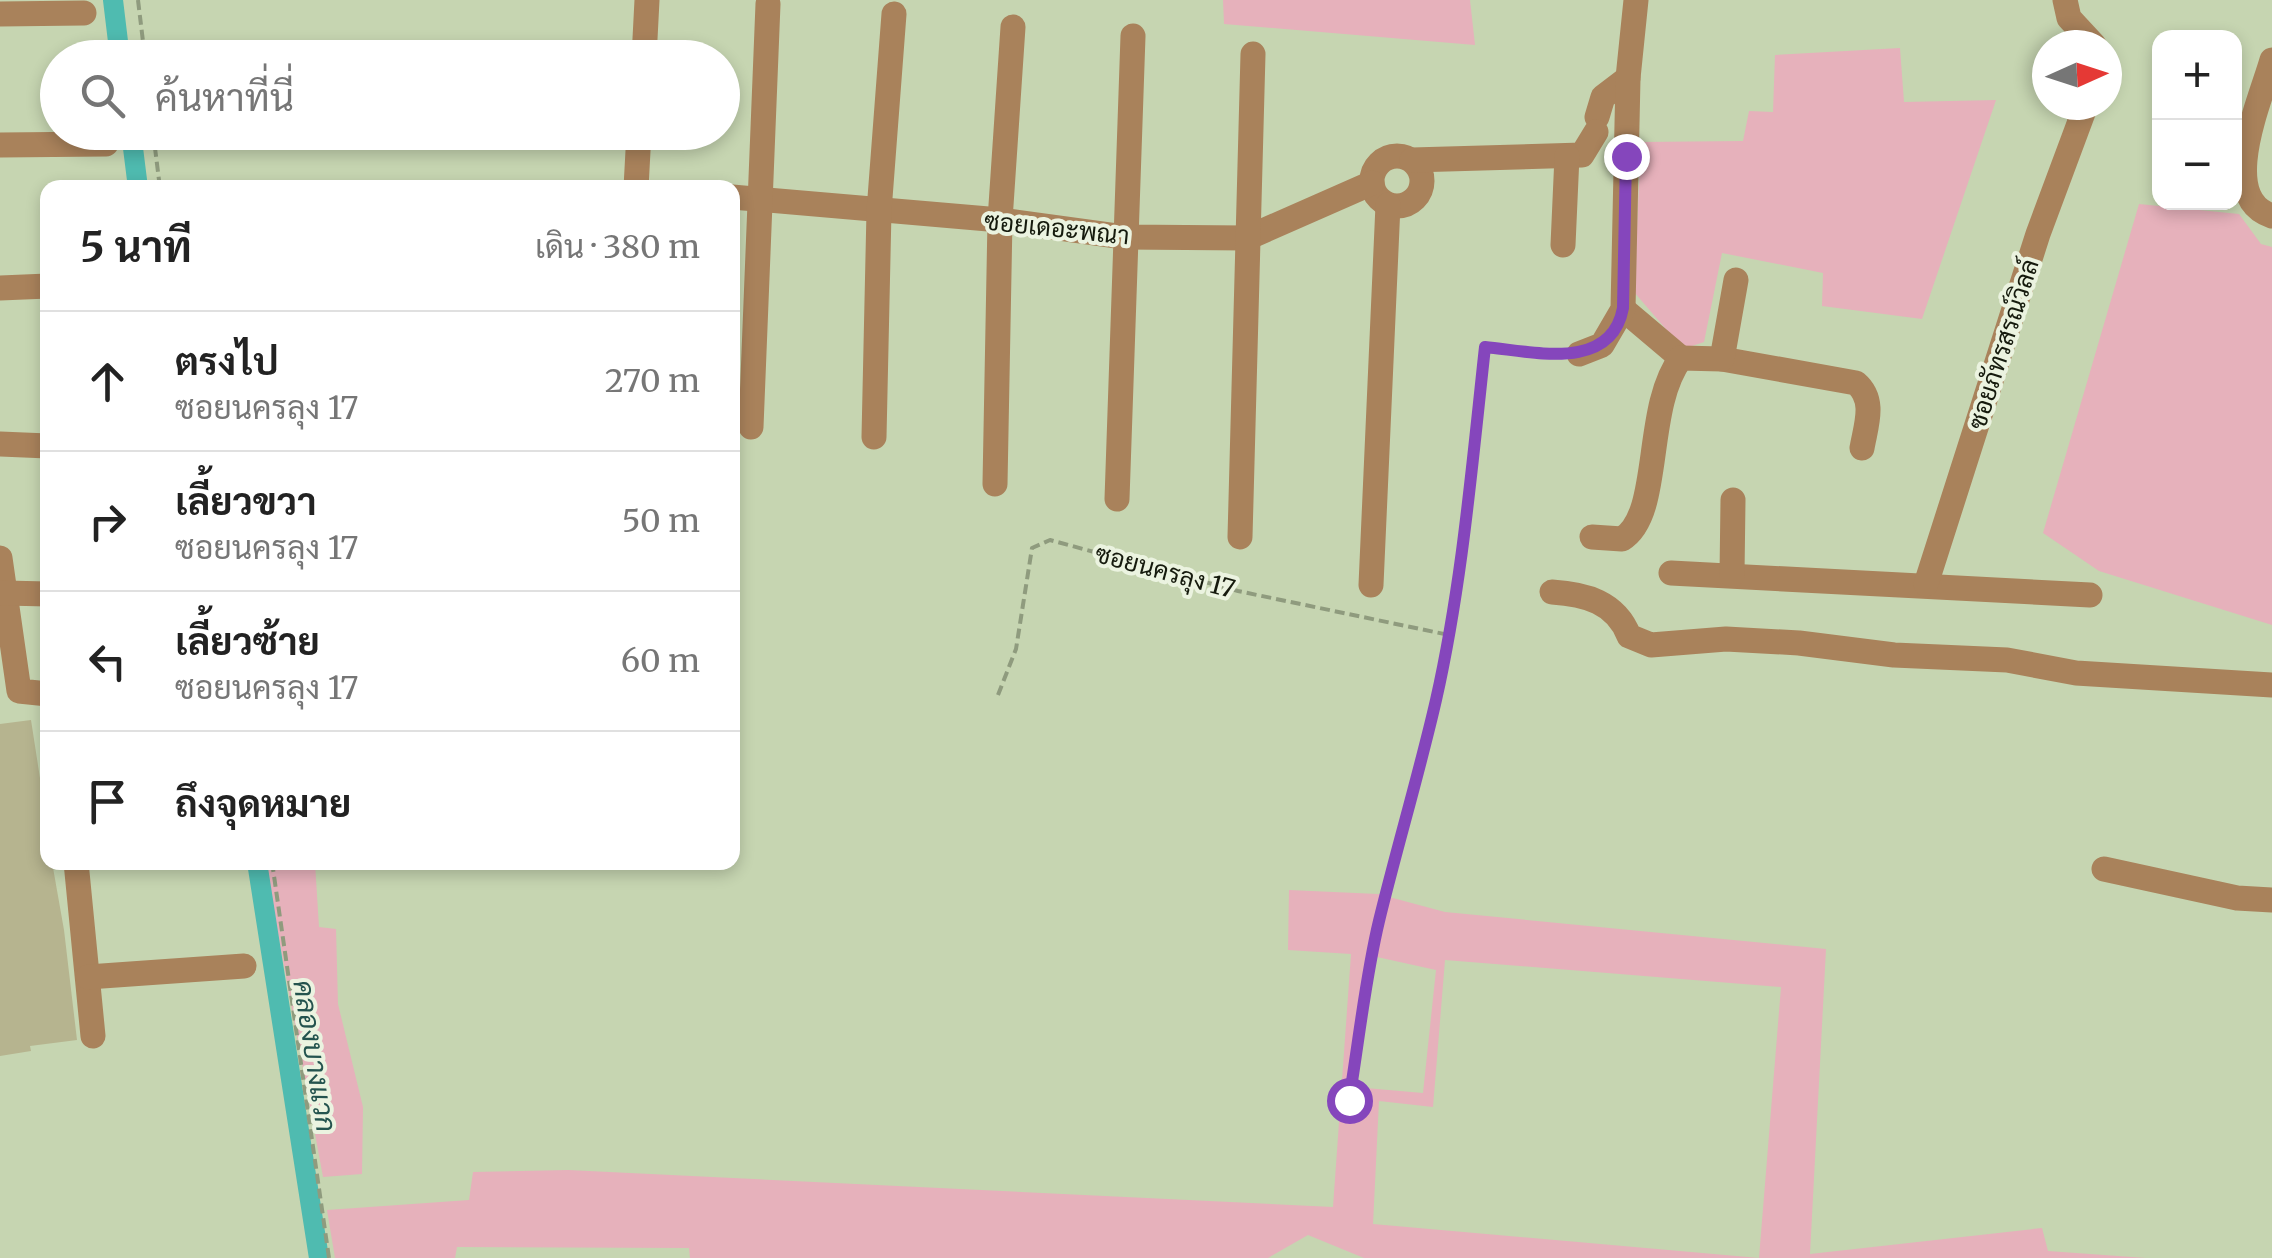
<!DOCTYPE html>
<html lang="th">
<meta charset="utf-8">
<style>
:root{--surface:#fff;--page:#f6f6f6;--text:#222;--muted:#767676;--line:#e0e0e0}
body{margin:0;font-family:Merriweather,Sarabun,serif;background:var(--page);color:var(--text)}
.controls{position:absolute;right:30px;top:30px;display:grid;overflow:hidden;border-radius:20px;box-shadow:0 5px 15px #0003}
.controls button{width:90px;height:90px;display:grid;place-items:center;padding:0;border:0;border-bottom:2px solid var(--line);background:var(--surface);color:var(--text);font:50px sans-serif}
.compass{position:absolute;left:2032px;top:30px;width:90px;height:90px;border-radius:50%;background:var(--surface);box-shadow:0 5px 15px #0003;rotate:87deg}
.stop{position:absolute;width:30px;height:30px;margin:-22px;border:8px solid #8546bc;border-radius:50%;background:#fff}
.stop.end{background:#8546bc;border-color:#fff;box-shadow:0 2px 10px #0008}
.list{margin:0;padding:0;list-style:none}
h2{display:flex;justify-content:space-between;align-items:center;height:130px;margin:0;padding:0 40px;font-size:42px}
h2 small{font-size:32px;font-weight:400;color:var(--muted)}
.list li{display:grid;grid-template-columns:65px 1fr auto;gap:30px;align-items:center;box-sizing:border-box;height:140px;padding:0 40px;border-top:2px solid var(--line)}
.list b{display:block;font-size:38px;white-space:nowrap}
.list p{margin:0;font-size:32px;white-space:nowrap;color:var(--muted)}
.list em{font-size:32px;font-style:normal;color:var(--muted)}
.icon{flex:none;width:55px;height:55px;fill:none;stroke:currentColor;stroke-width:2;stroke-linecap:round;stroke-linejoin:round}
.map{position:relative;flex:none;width:2272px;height:1258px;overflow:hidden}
.search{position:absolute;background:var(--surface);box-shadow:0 5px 15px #0003;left:40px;top:40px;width:700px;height:110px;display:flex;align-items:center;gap:25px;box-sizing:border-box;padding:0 35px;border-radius:55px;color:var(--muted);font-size:38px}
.panel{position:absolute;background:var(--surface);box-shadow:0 5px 15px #0003;left:40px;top:180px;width:700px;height:690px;border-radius:20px}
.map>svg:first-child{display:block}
</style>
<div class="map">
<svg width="2272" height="1258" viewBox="0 0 2272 1258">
<rect width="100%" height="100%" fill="#c6d5b1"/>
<g fill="#e6b1bb" fill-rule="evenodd">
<polygon points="1223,0 1470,0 1475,45 1224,24"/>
<polygon points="1900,48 1904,102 1996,100 1922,319 1822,306 1823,273 1722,253 1704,342 1683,349 1634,292 1641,142 1743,141 1749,111 1773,112 1775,55"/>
<polygon points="2139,204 2239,214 2261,244 2272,247 2272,625 2099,571 2043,533"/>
<polygon points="265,863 315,863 319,927 336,929 338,1004 363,1107 362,1174 323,1177"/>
<path d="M1289,890l89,4 67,18 381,37 -16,305 232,-26 6,23 98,7h-782l-56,-23 -40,23h-578l-1,-10 -232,-1 -2,11h-120l-8,-48 142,-10 4,-28 95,-2 765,37 18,-253 -63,-4zM1377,957l59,13 -13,123 -69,-6zM1445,960l336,27 -22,271 -386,-34 6,-123 54,6z"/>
</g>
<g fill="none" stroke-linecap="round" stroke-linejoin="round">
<g stroke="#4fbbb0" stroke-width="20">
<polyline points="113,0 120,58"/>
<polyline points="131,132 138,188"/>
<polyline points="257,862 319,1258"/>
</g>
</g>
<polygon fill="#b6b48f" points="31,720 48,830 48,862 52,862 64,930 77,1040 30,1046 31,1051 0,1056 0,724"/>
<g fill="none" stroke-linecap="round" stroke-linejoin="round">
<g stroke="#8f9b7e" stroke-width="4" stroke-dasharray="10 5" stroke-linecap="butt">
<polyline points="138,0 145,58"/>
<polyline points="153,132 160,188"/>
<polyline points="998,695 1016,649 1032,548 1050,540 1238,591 1449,635"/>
<polyline points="272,862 329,1258"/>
<path d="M1349,1101c10,-60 16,-122 30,-180 23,-93 50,-186 68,-280 19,-97 27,-196 38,-294l74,6"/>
</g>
<g stroke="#a9825b" stroke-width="25">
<polyline points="2065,0 2069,18 2094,45"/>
<polyline points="0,14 84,13"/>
<polyline points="644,58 647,0"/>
<path d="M2272,60c-11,39 -56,138 0,156"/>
<polyline points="1597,117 1603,97 1628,78"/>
<polyline points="0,145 106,144"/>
<circle cx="1397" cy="181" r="25"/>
<polyline points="1412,160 1582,155 1596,132"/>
<polyline points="636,188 639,132"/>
<polyline points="732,197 1000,220 1124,237 1247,238 1372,183"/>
<polyline points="1563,245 1567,156"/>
<polyline points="0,288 48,286"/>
<polyline points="1623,309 1681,358"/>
<polyline points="1579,354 1602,345 1623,309 1628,78 1636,0"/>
<path d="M1722,359l134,24c20,17 10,42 6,65"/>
<polyline points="751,427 768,4"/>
<polyline points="874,437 879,211 894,14"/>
<polyline points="0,444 48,446"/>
<polyline points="995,484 1000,220 1013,27"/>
<polyline points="1117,499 1133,36"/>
<polyline points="1240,537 1253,54"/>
<path d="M1592,537l30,2c41,-25 21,-131 59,-181l41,1 14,-79"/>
<polyline points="0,558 19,691 48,694"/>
<polyline points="1671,573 2090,595"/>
<polyline points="1732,575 1733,500"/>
<polyline points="1926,584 2038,234 2086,105"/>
<polyline points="1371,585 1388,205"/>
<path d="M1552,592c33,2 64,10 77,44l22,9 75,-6 73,4 95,12 113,5 69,13 196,12"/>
<polyline points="4,593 48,594"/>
<polyline points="76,862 93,1036"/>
<polyline points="2104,869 2237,898 2272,900"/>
<polyline points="88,977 244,966"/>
</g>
</g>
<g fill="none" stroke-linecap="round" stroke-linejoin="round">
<path stroke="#8546bc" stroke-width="12" d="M1349,1100c10,-59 16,-121 30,-179 18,-74 40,-147 57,-221 26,-115 36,-235 49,-353 46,4 126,26 138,-39l3,-152"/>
</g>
<g text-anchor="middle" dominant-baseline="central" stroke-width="8" stroke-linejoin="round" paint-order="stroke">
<g font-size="25" fill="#151a0d" stroke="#ebf3e0">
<text transform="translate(1057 228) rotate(6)">ซอยเดอะพณา</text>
<text transform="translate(2003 344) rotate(-72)">ซอยภัทรสรณ์วิลล์</text>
<text transform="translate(1165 571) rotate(15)">ซอยนครลุง 17</text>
</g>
<g font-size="28" font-style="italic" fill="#24534e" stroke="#ebf3e0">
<text transform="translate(315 1056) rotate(81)">คลองบางแวก</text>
</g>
</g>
</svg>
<div class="controls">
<button>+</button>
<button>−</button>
</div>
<svg class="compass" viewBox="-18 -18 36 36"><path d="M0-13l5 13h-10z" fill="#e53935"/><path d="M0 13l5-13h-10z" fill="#767676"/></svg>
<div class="stop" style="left:1349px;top:1100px"></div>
<div class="stop end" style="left:1626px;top:156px"></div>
<div class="search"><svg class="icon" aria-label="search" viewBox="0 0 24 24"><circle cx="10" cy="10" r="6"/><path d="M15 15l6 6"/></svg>ค้นหาที่นี่</div>
<section class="panel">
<h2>5 นาที<small>เดิน · 380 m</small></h2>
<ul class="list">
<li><svg class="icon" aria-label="ahead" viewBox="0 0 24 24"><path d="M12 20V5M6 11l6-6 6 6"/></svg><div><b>ตรงไป</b><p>ซอยนครลุง 17</p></div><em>270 m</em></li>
<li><svg class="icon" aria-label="right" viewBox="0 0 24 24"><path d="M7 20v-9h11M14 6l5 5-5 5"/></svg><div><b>เลี้ยวขวา</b><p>ซอยนครลุง 17</p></div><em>50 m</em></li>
<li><svg class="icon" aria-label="left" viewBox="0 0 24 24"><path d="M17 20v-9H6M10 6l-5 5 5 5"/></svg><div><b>เลี้ยวซ้าย</b><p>ซอยนครลุง 17</p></div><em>60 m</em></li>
<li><svg class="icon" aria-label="arrive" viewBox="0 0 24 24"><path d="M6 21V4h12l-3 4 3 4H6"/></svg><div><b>ถึงจุดหมาย</b></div></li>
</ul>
</section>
</div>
